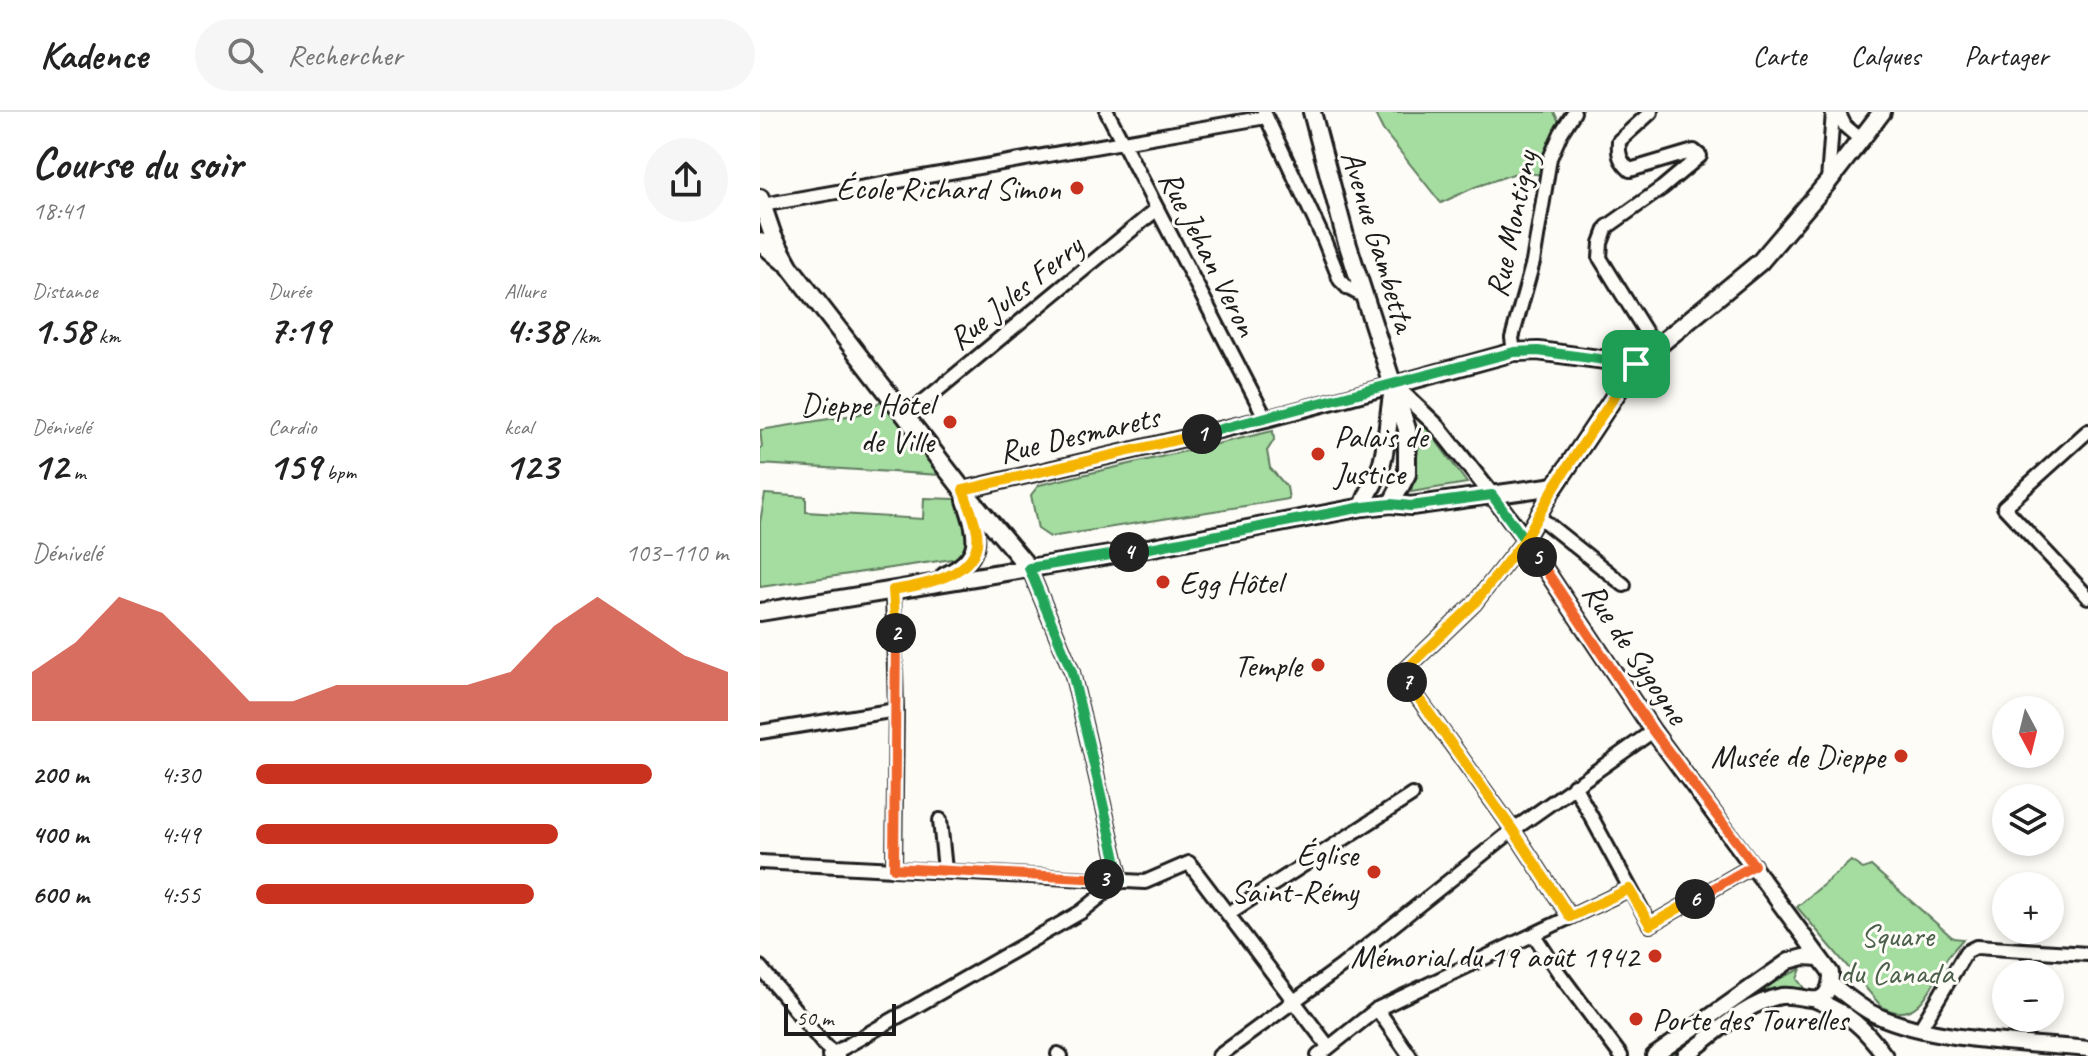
<!DOCTYPE html>
<html lang="fr">
<head>
<meta charset="utf-8">
<style>
	:root { --surface:#fff; --page:#f6f6f6; --text:#222; --muted:#767676; --line:#e0e0e0; --accent:#c8321e }
	body { margin:0; font-family:Caveat,sans-serif; background:var(--page); color:var(--text); height:100vh; display:flex; flex-direction:column; font-size:30px; white-space:nowrap }
	* { box-sizing:border-box; margin:0 }
	p { font-size:26px; color:var(--muted) }
	.icon { flex:none; width:44px; height:44px; fill:none; stroke:currentColor; stroke-width:2; stroke-linecap:round; stroke-linejoin:round }
	.map { position:relative; flex:1; overflow:hidden }
	.details { display:flex; flex-direction:column; background:var(--surface); width:760px }
	.details>* { flex:none }
	.needle { width:52px; rotate:173deg }
	.fabs { position:absolute; left:1232px; top:584px; display:grid; gap:16px }
	.fabs a { display:grid; place-items:center; width:72px; height:72px; border-radius:50%; background:var(--surface); box-shadow:0 4px 12px #0003; font-size:40px }
	.scale { position:absolute; left:24px; bottom:20px; width:112px; box-sizing:border-box; padding-left:8px; border:4px solid #1c1c1c; border-top:0; font-size:22px; line-height:28px; white-space:nowrap; color:#1c1c1c; -webkit-text-stroke:6px #fdfcf7; paint-order:stroke }
	.pin { position:absolute; display:grid; place-items:center; width:68px; height:68px; color:#fff; margin:-34px; border-radius:16px; box-shadow:0 4px 12px #0006 }
	.km { position:absolute; width:40px; height:40px; margin:-20px; border-radius:50%; background:#222; color:#fff; font-size:22px; line-height:40px; text-align:center }
	.round { display:grid; place-items:center; flex:none; width:84px; height:84px; border-radius:42px; background:var(--page) }
	.headline { display:flex; align-items:center; justify-content:space-between; height:136px; padding:0 32px }
	h1 { font-size:44px; font-weight:700; line-height:60px }
	.figures { display:grid; grid-template-columns:repeat(3,1fr); gap:12px; height:136px; padding:8px 32px }
	.figures div { display:grid; align-content:center }
	.figures b { font-size:40px; font-weight:700 }
	.figures small { font-size:22px; font-weight:400 }
	.figures p { font-size:22px }
	.chart { height:224px; padding:16px 32px }
	.chart p { display:flex; justify-content:space-between }
	.chart svg { width:100%; height:144px; margin-top:8px; fill:var(--accent); opacity:.7 }
	ul { padding:0 32px; list-style:none; font-size:26px }
	li { display:grid; grid-template-columns:128px 96px 1fr; align-items:center; height:60px }
	li i { height:20px; border-radius:10px; background:var(--accent) }
	header { display:flex; align-items:center; gap:48px; box-sizing:border-box; height:112px; padding:0 40px; background:var(--surface); border-bottom:2px solid var(--line) }
	header strong { font-size:38px }
	nav { display:flex; gap:44px; margin-inline-start:auto; font-size:28px }
	.search { width:560px; height:72px; background:var(--page); display:flex; align-items:center; gap:20px; box-sizing:border-box; padding:0 28px; border-radius:44px; color:var(--muted); font-size:30px }
	main { display:flex; flex:1; min-height:0 }
	.map>svg:first-child { display:block }
	.green { fill:#a5dda1; stroke:#607c5e; stroke-width:2 }
	.lines { fill:none; stroke-linecap:round; stroke-linejoin:round }
	.minor-casing { stroke:#1c1c1c; stroke-width:18 }
	.tertiary-casing { stroke:#1c1c1c; stroke-width:20 }
	.secondary-casing { stroke:#1c1c1c; stroke-width:22 }
	.minor { stroke:#fdfcf7; stroke-width:12 }
	.tertiary { stroke:#fdfcf7; stroke-width:14 }
	.secondary { stroke:#fdfcf7; stroke-width:16 }
	.split-1-casing { stroke:#fff; stroke-width:16 }
	.split-2-casing { stroke:#fff; stroke-width:16 }
	.split-3-casing { stroke:#fff; stroke-width:16 }
	.split-4-casing { stroke:#fff; stroke-width:16 }
	.split-5-casing { stroke:#fff; stroke-width:16 }
	.split-6-casing { stroke:#fff; stroke-width:16 }
	.split-7-casing { stroke:#fff; stroke-width:16 }
	.split-8-casing { stroke:#fff; stroke-width:16 }
	.split-1 { stroke:#22a559; stroke-width:10 }
	.split-2 { stroke:#f5b400; stroke-width:10 }
	.split-3 { stroke:#f0652b; stroke-width:10 }
	.split-4 { stroke:#22a559; stroke-width:10 }
	.split-5 { stroke:#22a559; stroke-width:10 }
	.split-6 { stroke:#f0652b; stroke-width:10 }
	.split-7 { stroke:#f5b400; stroke-width:10 }
	.split-8 { stroke:#f5b400; stroke-width:10 }
	.poi-dot { fill:#c8321e; stroke:#fdfcf7; stroke-width:3 }
	.labels { text-anchor:middle; stroke-width:6; stroke-linejoin:round; paint-order:stroke }
	.poi-label { font-size:32px; fill:#1c1c1c; stroke:#fdfcf7; text-anchor:end }
	.street-label { font-size:32px; fill:#1c1c1c; stroke:#fdfcf7 }
	.park-label { font-size:32px; fill:#4c604b; stroke:#fdfcf7 }
</style>
</head>
<body>
<header>
<strong>Kadence</strong>
<div class="search"><svg class="icon" aria-label="search" viewBox="0 0 24 24"><circle cx="10" cy="10" r="6"/><path d="M15 15l6 6"/></svg>Rechercher</div>
<nav><a>Carte</a><a>Calques</a><a>Partager</a></nav>
</header>
<main>
<section class="details">
<div class="headline"><div><h1>Course du soir</h1><p>18:41</p></div><a class="round"><svg class="icon" aria-label="share" viewBox="0 0 24 24"><path d="M12 15V3M7 8l5-5 5 5M5 13v7h14v-7"/></svg></a></div>
<div class="figures">
<div><p>Distance</p><b>1.58<small> km</small></b></div>
<div><p>Durée</p><b>7:19</b></div>
<div><p>Allure</p><b>4:38<small> /km</small></b></div>
</div>
<div class="figures">
<div><p>Dénivelé</p><b>12<small> m</small></b></div>
<div><p>Cardio</p><b>159<small> bpm</small></b></div>
<div><p>kcal</p><b>123</b></div>
</div>
<div class="chart"><p><span>Dénivelé</span>103–110 m</p>
<svg viewBox="0 0 160 44" preserveAspectRatio="none"><path d="M0 44V29L10 20L20 6L30 11L40 24L50 38L60 38L70 33L80 33L90 33L100 33L110 29L120 15L130 6L140 15L150 24L160 29V44z"/></svg>
</div>
<ul>
<li><b>200 m</b>4:30<i style="width:84%"></i></li>
<li><b>400 m</b>4:49<i style="width:64%"></i></li>
<li><b>600 m</b>4:55<i style="width:59%"></i></li>
</ul>
</section>
<div class="map">
<svg width="1328" height="944" viewBox="0 0 1328 944">
	<rect width="100%" height="100%" fill="#fdfcf7"/>
	<filter id="ink" filterUnits="userSpaceOnUse"><feTurbulence type="fractalNoise" baseFrequency=".0125" numOctaves="2"/><feDisplacementMap in="SourceGraphic" scale="16" xChannelSelector="R" yChannelSelector="G"/><feConvolveMatrix kernelMatrix="1 2 1 2 8 2 1 2 1" color-interpolation-filters="sRGB"/></filter>
	<g filter="url(#ink)">
		<g class="green">
			<path d="M614,0h180l5,10 -14,32 -3,21 -23,-3 -44,15 -34,16 -58,-73z"/>
			<path d="M126,286l56,77 -182,-11v-16l2,-1 -2,-17 100,-16z"/>
			<path d="M666,315l41,56 -56,9 11,-64z"/>
			<path d="M513,319l1,9 -7,11 3,17 17,19 2,12 -239,38 -12,-8 -7,-34 8,-10z"/>
			<path d="M5,382l41,3v15l117,7 1,-21 32,1 17,32 -3,12 -11,15 -199,29v-65z"/>
			<path d="M1091,749l12,8 8,-3 82,72 10,1c-5,6 -11,12 -16,19 -14,24 -28,71 -66,48l-84,-99z"/>
			<path d="M1041,857l-4,10 7,9 -32,2 -34,20 -63,46h-7l101,-73z"/>
		</g>
		<g class="lines">
			<g class="minor-casing">
				<g id="minor">
					<path d="M347,0l159,307"/>
					<path d="M504,0l60,128 16,40 8,8 17,9"/>
					<path d="M891,0l-32,29c-1,14 1,20 11,29l64,-19 6,5 -38,32 -55,39 -6,16 -1,15 55,89"/>
					<path d="M1078,0l7,14 15,13"/>
					<path d="M1068,69l5,-69"/>
					<path d="M2,93l504,-88"/>
					<path d="M754,240l-2,-14 21,-76 17,-104 11,-25 13,-21"/>
					<path d="M146,304l251,-207"/>
					<path d="M1328,319l-84,76 84,90"/>
					<path d="M779,405l85,68"/>
					<path d="M765,427l-51,65 -73,70 112,156 57,87"/>
					<path d="M269,456l43,104 49,208"/>
					<path d="M133,478l3,120 -2,158"/>
					<path d="M0,620l136,-22"/>
					<path d="M814,673l76,140 104,-60"/>
					<path d="M180,708l5,50"/>
					<path d="M0,750l385,20 44,-19 139,183"/>
					<path d="M469,801l183,-118"/>
					<path d="M774,823l25,38 62,83"/>
					<path d="M0,855l65,79 13,10"/>
					<path d="M617,897l33,47"/>
					<path d="M1160,917l46,-77 10,-5 112,7"/>
					<path d="M298,942l3,2"/>
					<path d="M69,944l252,-144 40,-32"/>
					<path d="M459,944l123,-90 171,-136 140,-99"/>
					<path d="M558,944l59,-47 252,-120"/>
				</g>
			</g>
			<g class="tertiary-casing">
				<g id="tertiary">
					<path d="M203,378l303,-71 128,-34 44,42 54,68 33,44 128,192 178,242c0,9 -2,23 -13,26 -9,2 -24,-5 -37,-3 -36,7 -67,39 -96,60"/>
					<path d="M765,427l30,-53"/>
					<path d="M1071,872c14,10 29,24 45,31 56,26 150,28 212,34"/>
					<path d="M1056,888c33,14 48,27 69,56"/>
					<path d="M894,944l135,-95 15,-4 15,1"/>
				</g>
			</g>
			<g class="secondary-casing">
				<g id="secondary">
					<path d="M552,0l33,124 62,193v45l-16,30"/>
					<path d="M0,86l13,38 17,31 173,223 66,78"/>
					<path d="M0,130l23,19"/>
					<path d="M634,273l120,-33 24,-1 98,13"/>
					<path d="M603,395c4,-15 14,-26 18,-41 7,-24 7,-51 12,-76"/>
					<path d="M185,464c40,-19 33,-40 21,-76"/>
					<path d="M0,500l362,-59 241,-46 28,-3 20,2 144,-20 81,-122 124,-102 68,-80 54,-70"/>
				</g>
			</g>
			<use href="#minor" class="minor"/>
			<use href="#tertiary" class="tertiary"/>
			<use href="#secondary" class="secondary"/>
		</g>
	</g>
	<g class="lines" filter="url(#ink)">
		<g class="split-1-casing">
			<path id="split-1" d="M442,322l312,-82 24,-1 98,13"/>
		</g>
		<g class="split-2-casing">
			<path id="split-2" d="M136,521l-3,-43c31,-5 90,-15 84,-58 -2,-14 -9,-28 -14,-42l239,-56"/>
		</g>
		<g class="split-3-casing">
			<path id="split-3" d="M136,521l-2,235 210,11"/>
		</g>
		<g class="split-4-casing">
			<path id="split-4" d="M344,767l17,1 -49,-208 -43,-104 100,-16"/>
		</g>
		<g class="split-5-casing">
			<path id="split-5" d="M369,440l234,-45 28,-3 20,2 81,-11 45,62"/>
		</g>
		<g class="split-6-casing">
			<path id="split-6" d="M777,445l116,174 101,134 -59,34"/>
		</g>
		<g class="split-7-casing">
			<path id="split-7" d="M647,570l106,148 57,87 59,-28 21,36 45,-26"/>
		</g>
		<g class="split-8-casing">
			<path id="split-8" d="M647,570l-6,-8 73,-70 51,-65 30,-53 81,-122"/>
		</g>
		<use href="#split-1" class="split-1"/>
		<use href="#split-2" class="split-2"/>
		<use href="#split-3" class="split-3"/>
		<use href="#split-4" class="split-4"/>
		<use href="#split-5" class="split-5"/>
		<use href="#split-6" class="split-6"/>
		<use href="#split-7" class="split-7"/>
		<use href="#split-8" class="split-8"/>
	</g>
	<g class="poi-dot">
		<circle cx="317" cy="76" r="8"/>
		<circle cx="190" cy="310" r="8"/>
		<circle cx="558" cy="342" r="8"/>
		<circle cx="403" cy="470" r="8"/>
		<circle cx="558" cy="553" r="8"/>
		<circle cx="1141" cy="644" r="8"/>
		<circle cx="614" cy="760" r="8"/>
		<circle cx="895" cy="844" r="8"/>
		<circle cx="876" cy="907" r="8"/>
	</g>
	<g class="labels">
		<g class="poi-label">
			<text x="301" y="87">École Richard Simon</text>
			<text x="174" y="303">Dieppe Hôtel<tspan x="174" dy="37">de Ville</tspan></text>
			<text x="574" y="335" text-anchor="start">Palais de<tspan x="574" dy="37">Justice</tspan></text>
			<text x="419" y="481" text-anchor="start">Egg Hôtel</text>
			<text x="542" y="564">Temple</text>
			<text x="1125" y="655">Musée de Dieppe</text>
			<text x="598" y="753">Église<tspan x="598" dy="37">Saint-Rémy</tspan></text>
			<text x="879" y="855">Mémorial du 19 août 1942</text>
			<text x="892" y="918" text-anchor="start">Porte des Tourelles</text>
		</g>
		<g class="street-label">
			<text transform="translate(751 112) rotate(-78)" y="11">Rue Montigny</text>
			<text transform="translate(619 129) rotate(73)" y="11">Avenue Gambetta</text>
			<text transform="translate(449 141) rotate(63)" y="11">Rue Jehan Veron</text>
			<text transform="translate(255 180) rotate(-39)" y="11">Rue Jules Ferry</text>
			<text transform="translate(319 322) rotate(-13)" y="11">Rue Desmarets</text>
			<text transform="translate(876 541) rotate(56)" y="11">Rue de Sygogne</text>
		</g>
		<g class="park-label">
			<text x="1137" y="834">Square<tspan x="1137" dy="37">du Canada</tspan></text>
		</g>
	</g>
</svg>
<div class="fabs">
<a><svg class="needle" viewBox="-14 -14 28 28"><path d="M0-13l5 13h-10z" fill="#e53935"/><path d="M0 13l5-13h-10z" fill="#767676"/></svg></a>
<a><svg class="icon" aria-label="layers" viewBox="0 0 24 24"><path d="M12 4l9 5-9 5-9-5zM3 14l9 5 9-5"/></svg></a>
<a>+</a>
<a>−</a>
</div>
<div class="scale">50 m</div>
<div class="pin" style="left:876px;top:252px;background:#1e9e55"><svg class="icon" aria-label="arrive" viewBox="0 0 24 24"><path d="M6 21V4h12l-3 4 3 4H6"/></svg></div>
<b class="km" style="left:442px;top:322px">1</b>
<b class="km" style="left:136px;top:521px">2</b>
<b class="km" style="left:344px;top:767px">3</b>
<b class="km" style="left:369px;top:440px">4</b>
<b class="km" style="left:777px;top:445px">5</b>
<b class="km" style="left:935px;top:787px">6</b>
<b class="km" style="left:647px;top:570px">7</b>
</div>
</main>
</body>
</html>
